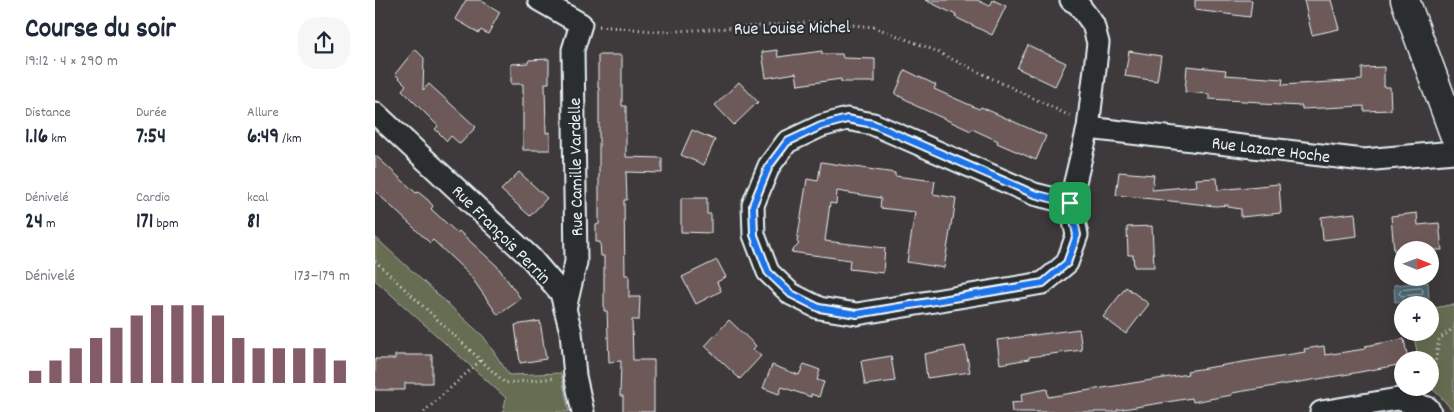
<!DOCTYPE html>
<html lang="fr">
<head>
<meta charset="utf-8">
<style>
	:root { --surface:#fff; --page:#f6f6f7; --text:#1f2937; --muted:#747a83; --accent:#845c67 }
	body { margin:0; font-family:Dekko,sans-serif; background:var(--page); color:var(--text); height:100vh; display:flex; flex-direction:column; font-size:19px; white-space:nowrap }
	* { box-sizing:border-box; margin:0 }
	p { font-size:16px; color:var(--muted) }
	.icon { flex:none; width:28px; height:28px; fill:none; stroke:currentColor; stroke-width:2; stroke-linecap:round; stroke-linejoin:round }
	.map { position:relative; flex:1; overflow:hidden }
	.drawer { display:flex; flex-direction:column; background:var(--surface); width:375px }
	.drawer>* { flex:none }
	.needle { width:32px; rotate:91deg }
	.fabs { position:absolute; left:1019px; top:241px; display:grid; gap:10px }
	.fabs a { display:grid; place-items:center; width:45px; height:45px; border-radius:50%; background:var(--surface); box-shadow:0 5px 20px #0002; font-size:25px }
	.pin { position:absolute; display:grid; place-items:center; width:42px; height:42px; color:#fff; margin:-21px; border-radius:10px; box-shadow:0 2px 8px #0006 }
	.round { display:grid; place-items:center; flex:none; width:52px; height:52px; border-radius:20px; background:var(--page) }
	.overview { display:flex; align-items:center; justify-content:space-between; height:85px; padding:0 25px }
	h1 { font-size:28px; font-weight:800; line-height:38px }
	.figures { display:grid; grid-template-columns:repeat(3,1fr); gap:8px; height:85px; padding:5px 25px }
	.figures div { display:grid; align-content:center }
	.figures b { font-size:21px; font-weight:800 }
	.figures small { font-size:14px; font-weight:400 }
	.figures p { font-size:14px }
	.chart { height:140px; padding:10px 25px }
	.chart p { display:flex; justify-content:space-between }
	.chart svg { width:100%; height:90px; margin-top:5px; stroke:var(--accent); stroke-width:6 }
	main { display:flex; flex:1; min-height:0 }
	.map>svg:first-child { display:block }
	.green { fill:#666d53; stroke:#a7afa6 }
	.water { fill:#4f6773; stroke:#8c9ea8 }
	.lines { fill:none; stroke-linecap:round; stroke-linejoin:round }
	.shore { stroke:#abbac3; stroke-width:1 }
	.building { fill:#6d5a59; stroke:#e8f1f8 }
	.minor-casing { stroke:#e8f1f8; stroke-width:25 }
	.tertiary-casing { stroke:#e8f1f8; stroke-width:31 }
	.path { stroke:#e8f1f8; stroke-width:3; stroke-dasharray:1 4; stroke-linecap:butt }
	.minor { stroke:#2a2d2e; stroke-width:21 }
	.tertiary { stroke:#2a2d2e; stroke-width:28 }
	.route-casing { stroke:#fff; stroke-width:10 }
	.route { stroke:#1a73e8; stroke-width:6 }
	.labels { text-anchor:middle; stroke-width:4; stroke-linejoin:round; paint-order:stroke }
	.street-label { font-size:18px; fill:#e8f1f8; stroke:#2a2d2e }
</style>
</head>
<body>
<main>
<section class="drawer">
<div class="overview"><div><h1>Course du soir</h1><p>19:12 · 4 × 290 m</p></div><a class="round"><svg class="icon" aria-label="share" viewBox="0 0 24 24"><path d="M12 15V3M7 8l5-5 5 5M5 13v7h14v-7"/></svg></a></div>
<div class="figures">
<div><p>Distance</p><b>1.16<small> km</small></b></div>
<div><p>Durée</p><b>7:54</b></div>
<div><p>Allure</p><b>6:49<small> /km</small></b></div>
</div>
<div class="figures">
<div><p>Dénivelé</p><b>24<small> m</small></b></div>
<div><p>Cardio</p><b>171<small> bpm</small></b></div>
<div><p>kcal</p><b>81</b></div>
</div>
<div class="chart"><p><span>Dénivelé</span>173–179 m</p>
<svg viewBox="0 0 160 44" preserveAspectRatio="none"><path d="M5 44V38M15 44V33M25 44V27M35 44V22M45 44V17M55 44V11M65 44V6M75 44V6M85 44V6M95 44V11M105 44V22M115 44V27M125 44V27M135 44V27M145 44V27M155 44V33"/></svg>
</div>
</section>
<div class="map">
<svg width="1079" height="412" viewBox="0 0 1079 412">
	<rect width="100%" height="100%" fill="#3e3a3b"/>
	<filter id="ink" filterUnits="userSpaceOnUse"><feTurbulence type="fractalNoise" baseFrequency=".02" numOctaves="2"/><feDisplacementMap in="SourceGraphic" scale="10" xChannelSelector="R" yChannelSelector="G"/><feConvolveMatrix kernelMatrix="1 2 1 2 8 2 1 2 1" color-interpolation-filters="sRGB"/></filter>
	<g filter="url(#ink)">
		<g class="green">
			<path d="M0,237l109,100 25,38 52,-2 8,39h-66l3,-14 -131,-118z"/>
			<path d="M1079,304v108l-14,-16 -10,-9v-27h-11l-6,-27 17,-1v-23z"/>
		</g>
		<path class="water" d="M1053,282l1,16 -34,4 -1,-17z"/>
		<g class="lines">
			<path class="shore" d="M1046,288l2,2 -1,4 -20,2 -3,-2 2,-4z"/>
		</g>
		<g class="building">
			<path d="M91,0h14l20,12 -12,22 -7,-4 -2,3 -24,-14z"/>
			<path d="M550,0h52l13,6 3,-6 13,6 -14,29 -37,-18 1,-2z"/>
			<path d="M820,0h57l-2,17 -55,-7z"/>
			<path d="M929,0h27l8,29 -27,6z"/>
			<path d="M653,45l38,18 -11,23 -38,-18z"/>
			<path d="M40,49l9,9 -1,32 6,-6 47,43 -16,17 -9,-8 -4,5 -12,-12 3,-3 -36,-36 4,-5 -11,-11z"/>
			<path d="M402,50l1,7 44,-6v3h20l1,4 32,1v23h-34v-3l-43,6 -2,-12 -30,5 -4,-26z"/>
			<path d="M754,51l32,5 -4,25 -32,-5z"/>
			<path d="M223,55h24v51h4v51l36,1v15l-36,-1 1,28h-3l1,75h4v22h11l-1,23h-7l1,40h21v52h-31v-16h-3l1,-35 -12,1 -2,-51h-3v-55h-3l-1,-14h-4v-17l3,-1v-136h-1z"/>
			<path d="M174,59v24h-4l1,50 4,-1v18h-27v-66h-12v-20l17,-1 1,-3z"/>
			<path d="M812,66l39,4 -1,5 58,4 -1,6 80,-5v-12l22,-1v20h6l1,23 -27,1v-5l-62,3v-3l-41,-2v-2l-52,-3v-5l-24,-2z"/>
			<path d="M530,70l31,15 -2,4 45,20 2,-2 65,29 -10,24 -39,-17 1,-2 -26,-12 -1,2 -59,-27 1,-1 -18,-9z"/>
			<path d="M364,82l19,20 -24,23 -19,-20z"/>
			<path d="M317,130l23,10 -11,25 -23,-10z"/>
			<path d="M0,155l41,38 2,-1 10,8 5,6 -2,3 26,24 2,-2 38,35 24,33 -23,16 -29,-41 -36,-34 -3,3 -55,-52z"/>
			<path d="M446,162l74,11v3l40,5 -2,13 23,4 -3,21h-1l-8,49 -37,-6 8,-50 -35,-4 1,-10 -44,-7 -1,13 -6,-1 -5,38 60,7 -2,25 -34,-4 1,-9 -59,-8 8,-8 -2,-2 10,-63 11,2z"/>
			<path d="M144,172l28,26 -17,18 -29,-26z"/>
			<path d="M744,172l35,3 -2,15 45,-4 -1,-7 21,-1 1,12 61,-6 2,29 -40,4v-8l-13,-2v-2l-12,1 -100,-11z"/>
			<path d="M306,198h26v16h4v19l-30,-1z"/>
			<path d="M980,213l2,23 -34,4 -2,-23z"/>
			<path d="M1042,213l1,12 21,-2 3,27h-22v-2l-26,3 -3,-35z"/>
			<path d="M777,226l2,41h-20l-1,-12h-5l-1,-28z"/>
			<path d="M342,260l9,17 -9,5 4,9 -25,13 -14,-27z"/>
			<path d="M751,287l23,17 -23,30 -23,-17z"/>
			<path d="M354,320l27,26 -3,3 8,7 -21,23 -35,-33z"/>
			<path d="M165,321l6,38 -26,4 -5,-38z"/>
			<path d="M704,329l3,21 -53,7v2l-29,5 -3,-24z"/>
			<path d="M1029,339l4,21h-5v4l-54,10 -117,19v2l-39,7 -1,-4 -75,12v2h-105l-1,-9 11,-1 -1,-8 26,-5 1,8 140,-23 -1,-3 118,-19 -1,-3 20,-3 1,9 40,-6v-3z"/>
			<path d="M590,346l5,26 -43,6 -3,-24z"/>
			<path d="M20,355h37v28h-27v7h-30v-31h20z"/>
			<path d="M516,356l4,25 -30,4 -4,-24z"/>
			<path d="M429,364l16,6 -3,10 7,2 -5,15 -8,-3v3l-29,-10 -3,7 -16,-6 9,-23 27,10z"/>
		</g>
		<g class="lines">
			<g class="minor-casing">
				<g id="minor">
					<path d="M164,0l42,24 -8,26 3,212 -11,47"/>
					<path d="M0,113l156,145 30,35 10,39 4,44 8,36"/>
					<path d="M713,128l276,32 90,-8"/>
					<path d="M695,203l7,32 -10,28 -24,20 -186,31 -38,-6 -28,-14 -23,-22 -14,-37 -1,-30 16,-39 18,-24 34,-16 26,-7 26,5 161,70 36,9 18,-75 10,-85 -5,-19 -15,-20 -7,-4"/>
					<path d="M946,412l77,-13 30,9 2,4"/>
				</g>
			</g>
			<g class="tertiary-casing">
				<path id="tertiary" d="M1030,0l49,134"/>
			</g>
			<g class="path">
				<path d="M224,26l64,6 157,-10 54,5 55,21 141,68"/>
				<path d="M0,261l130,122 50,-5"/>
				<path d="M1056,390l8,-51 15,-11"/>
				<path d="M49,412l57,-52"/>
			</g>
			<use href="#minor" class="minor"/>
			<use href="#tertiary" class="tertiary"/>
		</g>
	</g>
	<g class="lines" filter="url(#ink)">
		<g class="route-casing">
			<path id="route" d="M472,119l26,5 161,70 36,9 7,32 -10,28 -24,20 -186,31 -38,-6 -28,-14 -23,-22 -14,-37 -1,-30 16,-39 18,-24 34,-16z"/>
		</g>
		<use href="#route" class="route"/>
	</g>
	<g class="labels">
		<g class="street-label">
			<text transform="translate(417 27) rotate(-1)" y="6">Rue Louise Michel</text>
			<text transform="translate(896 149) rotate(7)" y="6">Rue Lazare Hoche</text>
			<text transform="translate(200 167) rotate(-91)" y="6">Rue Camille Vardelle</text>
			<text transform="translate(127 234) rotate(45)" y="6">Rue François Perrin</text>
		</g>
	</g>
</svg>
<div class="fabs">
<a><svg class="needle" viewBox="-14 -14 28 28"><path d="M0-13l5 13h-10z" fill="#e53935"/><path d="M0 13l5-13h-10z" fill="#747a83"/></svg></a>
<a>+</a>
<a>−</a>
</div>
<div class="pin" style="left:695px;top:203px;background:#1e9e55"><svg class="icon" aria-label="arrive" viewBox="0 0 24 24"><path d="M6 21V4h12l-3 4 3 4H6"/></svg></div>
</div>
</main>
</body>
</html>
